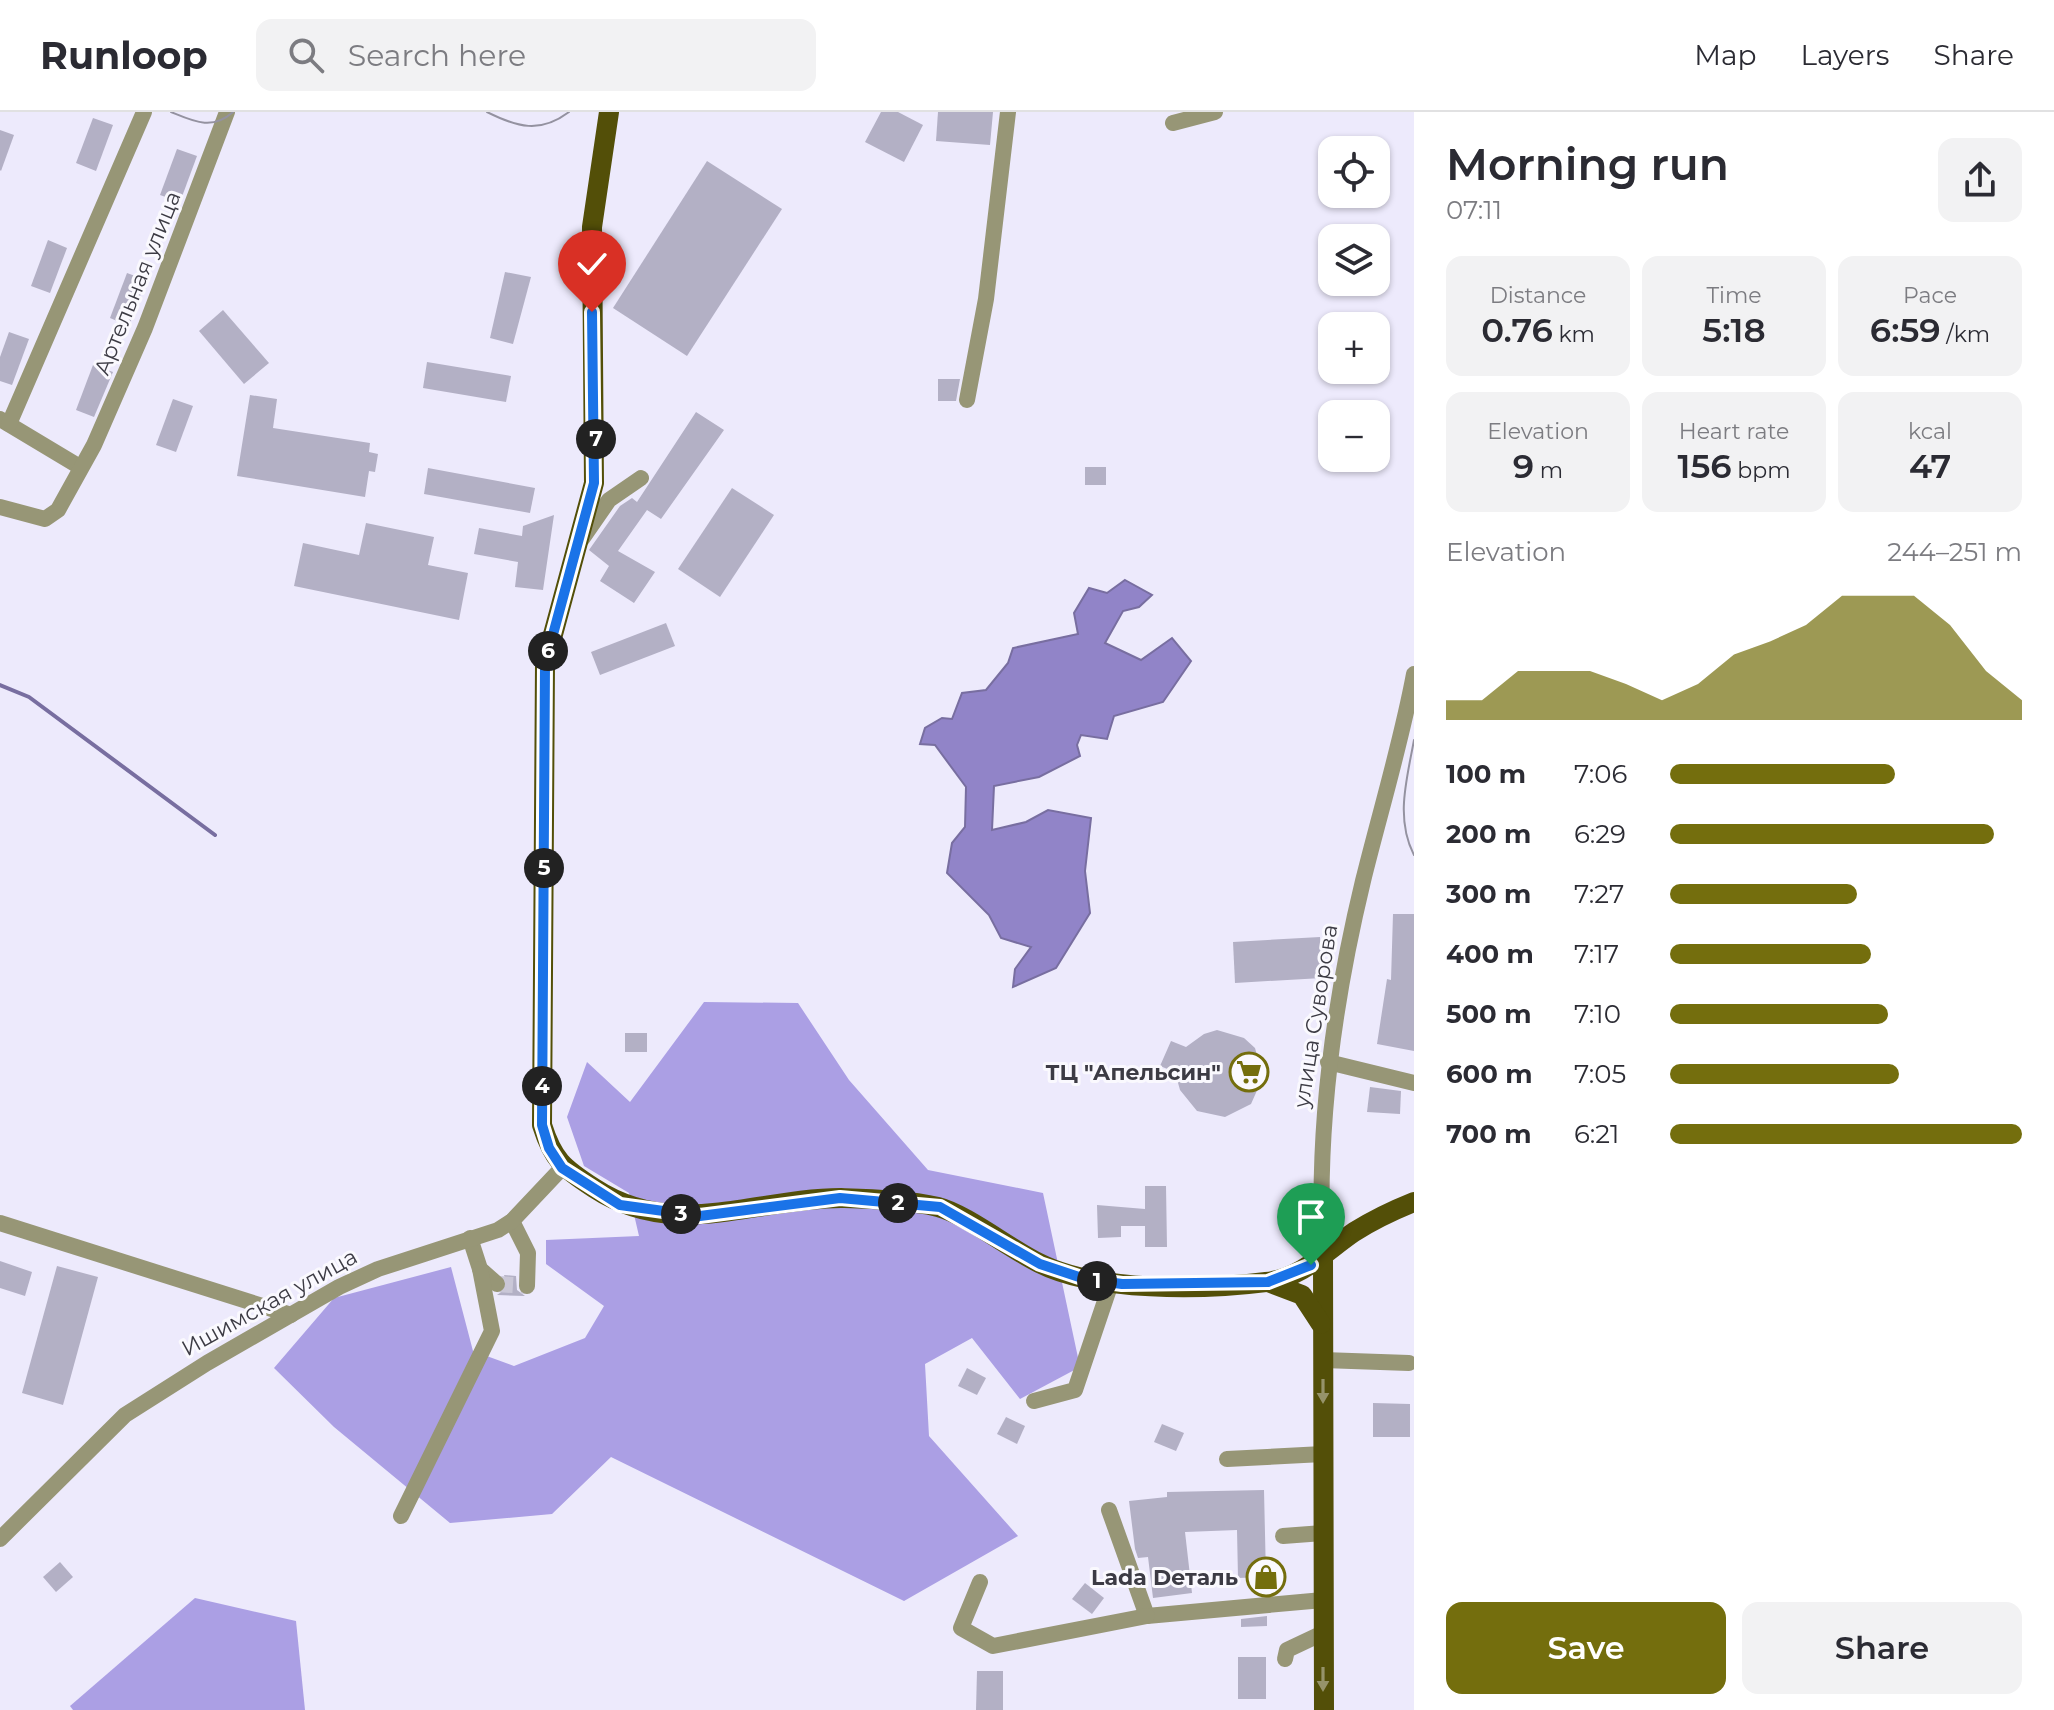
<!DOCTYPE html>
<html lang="en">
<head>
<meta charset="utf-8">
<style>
	:root { --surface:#fff; --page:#f2f2f3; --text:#2b2b33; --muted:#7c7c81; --line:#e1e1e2; --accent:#746e0d }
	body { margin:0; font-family:Montserrat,sans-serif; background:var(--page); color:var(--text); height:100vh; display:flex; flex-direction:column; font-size:30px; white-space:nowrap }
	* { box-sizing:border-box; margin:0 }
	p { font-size:26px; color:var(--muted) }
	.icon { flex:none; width:44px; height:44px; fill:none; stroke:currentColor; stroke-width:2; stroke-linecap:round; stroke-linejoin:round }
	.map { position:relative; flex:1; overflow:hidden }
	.side { display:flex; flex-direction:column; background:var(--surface); width:640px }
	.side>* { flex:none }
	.tools { position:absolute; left:1318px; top:24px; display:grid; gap:16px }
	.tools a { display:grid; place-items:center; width:72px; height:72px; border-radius:16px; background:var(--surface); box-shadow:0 2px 6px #0004; font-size:40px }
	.pin { position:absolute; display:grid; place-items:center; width:68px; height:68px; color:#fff; margin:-82px -34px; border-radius:50% 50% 50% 0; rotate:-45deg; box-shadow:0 0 8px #0007 }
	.pin .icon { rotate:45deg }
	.km { position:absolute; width:40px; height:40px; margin:-20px; border-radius:50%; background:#222; color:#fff; font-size:22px; line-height:40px; text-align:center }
	.round { display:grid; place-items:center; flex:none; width:84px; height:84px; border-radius:16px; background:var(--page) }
	.headline { display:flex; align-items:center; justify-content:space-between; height:136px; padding:0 32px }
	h1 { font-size:44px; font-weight:600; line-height:60px }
	.metrics { display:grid; grid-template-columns:repeat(3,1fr); gap:12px; height:136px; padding:8px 32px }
	.metrics div { display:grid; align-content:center; border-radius:16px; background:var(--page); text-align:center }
	.metrics b { font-size:34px; font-weight:600 }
	.metrics small { font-size:22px; font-weight:400 }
	.metrics p { font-size:22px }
	.chart { height:224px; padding:16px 32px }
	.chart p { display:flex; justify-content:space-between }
	.chart svg { width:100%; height:144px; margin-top:8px; fill:var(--accent); opacity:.7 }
	.primary-button { display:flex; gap:16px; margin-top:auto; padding:16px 32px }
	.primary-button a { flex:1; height:92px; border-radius:16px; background:var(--accent); color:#fff; font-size:32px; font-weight:600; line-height:92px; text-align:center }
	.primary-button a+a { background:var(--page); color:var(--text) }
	ul { padding:0 32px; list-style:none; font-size:26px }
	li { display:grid; grid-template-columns:128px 96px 1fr; align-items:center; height:60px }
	li i { height:20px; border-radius:10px; background:var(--accent) }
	header { display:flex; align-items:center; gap:48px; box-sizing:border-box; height:112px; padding:0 40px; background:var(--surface); border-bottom:2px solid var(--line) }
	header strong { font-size:38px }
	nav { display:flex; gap:44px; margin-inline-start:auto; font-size:28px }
	.search { width:560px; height:72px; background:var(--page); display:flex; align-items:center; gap:20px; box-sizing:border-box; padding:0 28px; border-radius:16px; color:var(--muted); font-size:30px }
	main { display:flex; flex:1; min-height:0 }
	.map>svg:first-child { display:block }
	.forest { fill:#ab9fe4 }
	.water { fill:#9184c8; stroke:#786ea0; stroke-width:2 }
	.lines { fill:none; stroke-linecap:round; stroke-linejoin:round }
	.stream { stroke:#786ea0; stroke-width:4 }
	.building { fill:#b3b0c5 }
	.minor-tunnel { stroke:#cac7d7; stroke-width:16; stroke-dasharray:16 8; stroke-linecap:butt }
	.minor { stroke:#979676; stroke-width:16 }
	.major { stroke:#534f08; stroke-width:20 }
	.tram { stroke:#9492a0; stroke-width:2 }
	.oneway { fill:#96936a }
	.route-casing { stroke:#fff; stroke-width:16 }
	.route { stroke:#1a73e8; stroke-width:10 }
	.labels { text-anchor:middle; stroke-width:6; stroke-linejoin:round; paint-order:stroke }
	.street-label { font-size:22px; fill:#3c3b44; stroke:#faf9fe }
	.poi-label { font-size:22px; font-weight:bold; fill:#3c3b44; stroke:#faf9fe; text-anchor:end }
</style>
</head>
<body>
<header>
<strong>Runloop</strong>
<div class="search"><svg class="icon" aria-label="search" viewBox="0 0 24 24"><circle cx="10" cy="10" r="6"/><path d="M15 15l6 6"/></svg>Search here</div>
<nav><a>Map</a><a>Layers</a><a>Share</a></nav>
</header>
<main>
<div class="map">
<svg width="1414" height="1598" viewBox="0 0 1414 1598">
	<rect width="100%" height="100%" fill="#edeafc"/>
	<g class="forest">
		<path d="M704,890l94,1 51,77 79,90 115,23 37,174 -60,32 -48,-61 -47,26 4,72 89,100 -114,65 -293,-144 -59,57 -102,9 -116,-96 -60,-59 60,-70 117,-31 22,84 41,15 71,-28 19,-32 -58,-42v-24l93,-4 -10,-43 -45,-27 -17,-49 20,-55 43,40z"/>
		<path d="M195,1486l101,23 9,89h-232l-3,-4z"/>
	</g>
	<path class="water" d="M1125,468l27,15 -13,12 -16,4 -18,32 36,17 31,-22 19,23 -28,41 -49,14 -7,23 -26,-4 -4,10 3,11 -41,21 -45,9 -2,44 34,-8 22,-12 43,8 -6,53 5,42 -34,55 -43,19 2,-18 16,-22 -30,-9 -12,-23 -42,-42 5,-30 13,-16 1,-40 -31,-42 -15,-1 5,-16 17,-10 10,1 10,-26 24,-3 22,-27 5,-15 65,-14 -4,-21 15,-25 18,5z"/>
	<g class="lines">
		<path class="stream" d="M0,573l29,12 186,138"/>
	</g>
	<g class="building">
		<path d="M881,0h17l25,13 -19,37 -39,-20z"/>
		<path d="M938,0h55l-3,33 -54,-4z"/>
		<path d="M93,6l20,7 -17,46 -20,-8z"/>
		<path d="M0,18l14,5 -13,36 -1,-1z"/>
		<path d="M177,37l20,7 -17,46 -20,-7z"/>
		<path d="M707,49l75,48 -95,147 -74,-48z"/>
		<path d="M48,128l19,8 -17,45 -19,-7z"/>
		<path d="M505,160l26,5 -18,67 -23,-6z"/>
		<path d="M127,161l19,7 -17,46 -19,-8z"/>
		<path d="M223,198l46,53 -25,21 -45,-53z"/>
		<path d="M9,220l20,7 -17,46 -12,-4v-24z"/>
		<path d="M427,250l84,14 -5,26 -83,-14z"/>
		<path d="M93,253l20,7 -19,45 -18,-7z"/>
		<path d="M938,267h22l-4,22h-18z"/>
		<path d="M250,283l27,4 -4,29 97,15 -1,9 9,2 -3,18 -6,-1 -4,26 -128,-21z"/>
		<path d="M173,287l20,7 -17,46 -20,-7z"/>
		<path d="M696,300l28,18 -63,89 -14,-9 -29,41 37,21 -21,31 -34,-22 9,-15 -20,-16 31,-44 12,-8 5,4z"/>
		<rect x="1085" y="355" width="21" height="18"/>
		<path d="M428,356l107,20 -5,25 -106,-19z"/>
		<path d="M732,376l42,27 -54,82 -42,-28z"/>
		<path d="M554,403l-11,75 -28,-3 3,-25 -44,-8 5,-26 43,8 1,-10z"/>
		<path d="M366,411l68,14 -6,28 40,8 -9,47 -165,-34 9,-43 56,12z"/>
		<path d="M666,511l9,23 -75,29 -9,-23z"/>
		<path d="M1393,802h21v137l-37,-7 10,-65 4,1z"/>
		<path d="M1320,825l2,41 -87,5 -2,-41z"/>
		<path d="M1217,918l27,8 11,10 8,29 -12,27 -26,13 -28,-6 -17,-21 -5,-18 -15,-6 11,-25 15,6 18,-13z"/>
		<rect x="625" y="921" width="22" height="19"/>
		<path d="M1370,975l31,4 -1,23 -33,-2z"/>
		<path d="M1145,1074h21l1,61h-22v-21h-24v11l-23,1 -1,-33 48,4z"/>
		<path d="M0,1149l32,11 -7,24 -25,-8z"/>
		<path d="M57,1154l41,11 -35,128 -41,-12z"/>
		<path d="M504,1163l12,1 1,14 8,6 -28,-1 11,-8z"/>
		<path d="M967,1256l19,10 -9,17 -19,-9z"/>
		<path d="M1373,1291l37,1v33h-37z"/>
		<path d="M1006,1305l19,9 -8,18 -20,-10z"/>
		<path d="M1162,1312l22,9 -8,18 -22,-9z"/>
		<path d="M1264,1378l2,87 -28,1 -1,-48 -52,2 7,61 -39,5 -5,-41 -10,1 -3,-9 -6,-48 38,-4v-5z"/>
		<path d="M60,1450l13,15 -17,15 -13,-15z"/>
		<path d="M1085,1471l19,15 -12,16 -20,-15z"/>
		<path d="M1267,1504v10l-26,1v-8z"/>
		<rect x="1238" y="1545" width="28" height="42"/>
		<path d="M977,1559h26v39h-27z"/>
	</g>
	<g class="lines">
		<path class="minor-tunnel" d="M497,1172l30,2"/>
		<g class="minor">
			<path d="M1173,11l42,-11"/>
			<path d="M967,288l19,-101 22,-187"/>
			<path d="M0,307l80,48"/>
			<path d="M9,312l135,-312"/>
			<path d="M0,395l45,12 13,-9 36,-65 51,-117 82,-216"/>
			<path d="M582,427l27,-39 32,-22"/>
			<path d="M1328,950l86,21"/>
			<path d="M512,1109l16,32 -1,33"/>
			<path d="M0,1111l291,92"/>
			<path d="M470,1126l10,31 17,15"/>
			<path d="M1323,1145c-7,-128 10,-252 40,-376 17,-69 38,-137 51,-207"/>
			<path d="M1323,1248l86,3"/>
			<path d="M1034,1289l41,-11 36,-107"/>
			<path d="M1227,1347l96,-5"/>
			<path d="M1109,1398l38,106 176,-16"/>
			<path d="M401,1404l91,-185 -12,-62"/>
			<path d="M1283,1424l40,-3"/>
			<path d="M0,1427l125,-124 82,-52 132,-76 39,-18 120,-39 14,-9 50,-53"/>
			<path d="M980,1470l-19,46 32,18 154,-30"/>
			<path d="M1285,1547l2,-9 36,-17"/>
		</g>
		<g class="major">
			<path d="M609,0l-17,115 2,256 -49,181 -3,461c11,35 21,43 52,63 81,53 161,10 247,10 30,1 68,2 97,9 28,7 72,42 101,56 57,29 164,27 227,19 36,-4 60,-31 88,-50 19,-12 40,-22 60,-30"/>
			<path d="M1323,1145l1,453"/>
			<path d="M1268,1170l34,13 19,29"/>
		</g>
		<g class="tram">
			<path d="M171,0c22,9 41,19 62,0"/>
			<path d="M487,0c30,15 53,22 82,0"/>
			<path d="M1414,628c-7,39 -19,78 0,115"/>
		</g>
	</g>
	<defs><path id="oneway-solid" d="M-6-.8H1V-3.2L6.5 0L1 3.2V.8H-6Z" transform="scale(2)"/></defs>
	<g class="oneway">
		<use href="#oneway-solid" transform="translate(1323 1279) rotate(90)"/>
		<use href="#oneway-solid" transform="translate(1323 1567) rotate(90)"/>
	</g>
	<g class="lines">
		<g class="route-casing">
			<path id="route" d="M592,200l2,171 -49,181 -3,461 7,23 13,20 58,37 80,11 140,-18 100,9 100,57 45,15 37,5 146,-2 43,-17"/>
		</g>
		<use href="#route" class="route"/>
	</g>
	<defs>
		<g id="supermarket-ring" transform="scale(2)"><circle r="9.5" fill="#faf9fe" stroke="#746e0d" stroke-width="1.5"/><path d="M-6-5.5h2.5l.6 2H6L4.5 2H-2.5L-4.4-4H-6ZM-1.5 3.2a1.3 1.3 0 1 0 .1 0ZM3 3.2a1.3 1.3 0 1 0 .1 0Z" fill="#746e0d"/></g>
		<g id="shop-ring" transform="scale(2)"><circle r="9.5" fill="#faf9fe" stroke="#746e0d" stroke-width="1.5"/><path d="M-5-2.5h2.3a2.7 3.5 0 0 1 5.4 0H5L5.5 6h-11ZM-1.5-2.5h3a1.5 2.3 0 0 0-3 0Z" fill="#746e0d"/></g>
	</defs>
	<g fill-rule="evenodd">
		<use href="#supermarket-ring" x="1249" y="960"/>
		<use href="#shop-ring" x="1266" y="1465"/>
	</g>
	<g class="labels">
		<g class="street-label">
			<text transform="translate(137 171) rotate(-68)" y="8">Артельная улица</text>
			<text transform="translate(1315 904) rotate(-81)" y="8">улица Суворова</text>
			<text transform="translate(269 1190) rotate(-29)" y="8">Ишимская улица</text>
		</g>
		<g class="poi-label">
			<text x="1221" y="968">ТЦ "Апельсин"</text>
			<text x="1238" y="1473">Lada Dеталь</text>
		</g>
	</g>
</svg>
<div class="tools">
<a><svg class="icon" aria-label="locate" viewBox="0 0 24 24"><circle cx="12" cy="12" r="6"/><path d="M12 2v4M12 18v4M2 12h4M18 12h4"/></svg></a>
<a><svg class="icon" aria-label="layers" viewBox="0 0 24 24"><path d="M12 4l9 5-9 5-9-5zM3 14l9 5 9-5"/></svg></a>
<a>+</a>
<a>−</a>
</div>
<div class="pin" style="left:1311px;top:1153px;background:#1e9e55"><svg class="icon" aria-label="arrive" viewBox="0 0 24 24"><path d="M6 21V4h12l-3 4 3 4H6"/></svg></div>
<div class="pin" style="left:592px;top:200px;background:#d93025"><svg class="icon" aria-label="check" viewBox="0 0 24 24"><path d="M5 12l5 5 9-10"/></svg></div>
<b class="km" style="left:1097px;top:1169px">1</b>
<b class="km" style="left:898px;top:1091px">2</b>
<b class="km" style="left:681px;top:1102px">3</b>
<b class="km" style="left:542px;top:974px">4</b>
<b class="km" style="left:544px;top:756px">5</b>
<b class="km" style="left:548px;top:539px">6</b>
<b class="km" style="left:596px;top:327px">7</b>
</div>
<section class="side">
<div class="headline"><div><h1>Morning run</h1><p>07:11</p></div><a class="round"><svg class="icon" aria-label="share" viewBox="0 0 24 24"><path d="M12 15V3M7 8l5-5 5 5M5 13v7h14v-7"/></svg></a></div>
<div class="metrics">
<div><p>Distance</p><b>0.76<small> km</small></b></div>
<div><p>Time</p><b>5:18</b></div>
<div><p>Pace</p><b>6:59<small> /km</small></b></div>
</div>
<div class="metrics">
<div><p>Elevation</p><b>9<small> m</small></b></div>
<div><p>Heart rate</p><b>156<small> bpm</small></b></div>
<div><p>kcal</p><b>47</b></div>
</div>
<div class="chart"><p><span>Elevation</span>244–251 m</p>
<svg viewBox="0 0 160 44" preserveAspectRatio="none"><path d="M0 44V38L10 38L20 29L30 29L40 29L50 33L60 38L70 33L80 24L90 20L100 15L110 6L120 6L130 6L140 15L150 29L160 38V44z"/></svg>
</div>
<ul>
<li><b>100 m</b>7:06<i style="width:64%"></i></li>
<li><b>200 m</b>6:29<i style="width:92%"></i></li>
<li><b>300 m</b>7:27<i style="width:53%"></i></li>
<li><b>400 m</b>7:17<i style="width:57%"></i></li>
<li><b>500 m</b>7:10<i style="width:62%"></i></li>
<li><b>600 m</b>7:05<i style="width:65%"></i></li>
<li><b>700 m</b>6:21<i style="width:100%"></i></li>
</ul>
<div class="primary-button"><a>Save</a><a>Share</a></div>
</section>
</main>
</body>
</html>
